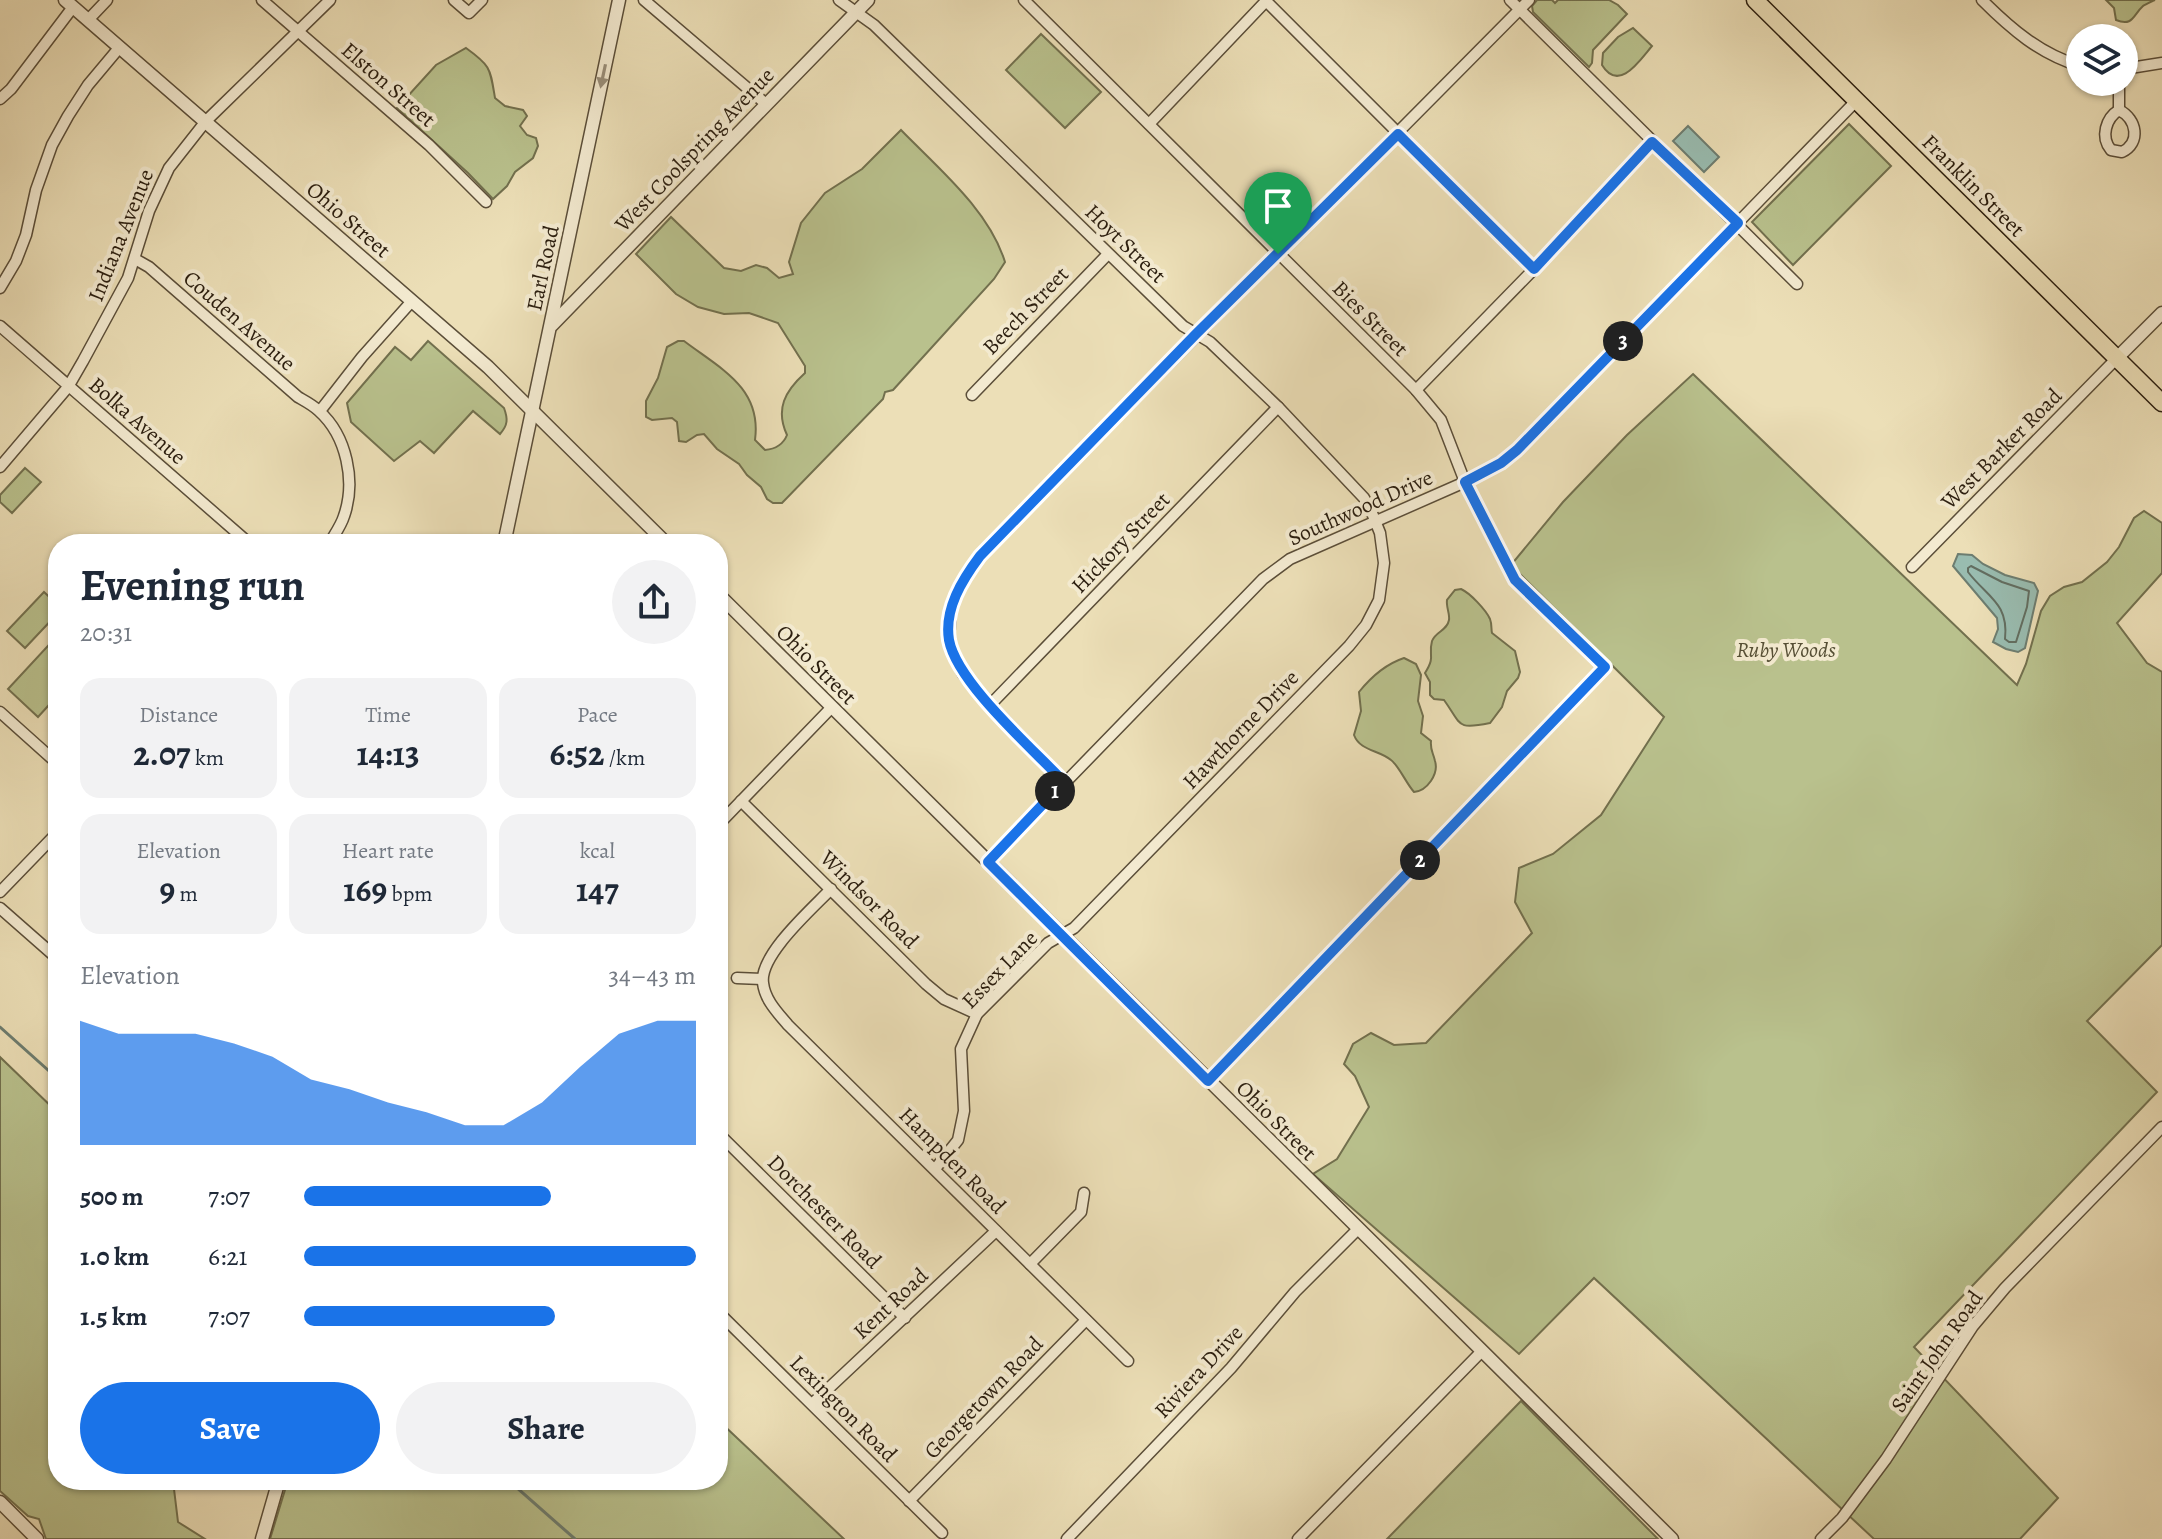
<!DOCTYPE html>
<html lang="en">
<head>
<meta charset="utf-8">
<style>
	:root { --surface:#fff; --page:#f2f2f3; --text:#1f2937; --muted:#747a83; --accent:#1a73e8 }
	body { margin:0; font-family:Alegreya,serif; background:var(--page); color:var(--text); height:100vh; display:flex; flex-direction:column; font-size:30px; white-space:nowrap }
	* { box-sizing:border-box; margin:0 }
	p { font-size:26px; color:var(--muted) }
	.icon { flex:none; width:44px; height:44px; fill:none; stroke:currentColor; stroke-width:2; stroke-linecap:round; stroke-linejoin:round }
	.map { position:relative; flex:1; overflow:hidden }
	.panel { position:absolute; left:48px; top:534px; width:680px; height:956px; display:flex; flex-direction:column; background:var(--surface); border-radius:32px; box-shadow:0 2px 6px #0004 }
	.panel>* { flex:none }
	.tools { position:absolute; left:2066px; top:24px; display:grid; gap:16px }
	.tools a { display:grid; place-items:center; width:72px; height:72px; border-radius:50%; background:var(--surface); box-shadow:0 2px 6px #0004; font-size:40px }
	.pin { position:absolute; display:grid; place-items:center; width:68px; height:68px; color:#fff; margin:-82px -34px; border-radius:50% 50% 50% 0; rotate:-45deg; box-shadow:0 0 8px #0007 }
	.pin .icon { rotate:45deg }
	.km { position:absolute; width:40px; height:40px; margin:-20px; border-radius:50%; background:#222; color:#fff; font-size:22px; line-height:40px; text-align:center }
	.round { display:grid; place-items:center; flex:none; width:84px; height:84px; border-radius:42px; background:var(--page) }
	.summary { display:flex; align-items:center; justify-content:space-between; height:136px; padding:0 32px }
	h1 { font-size:44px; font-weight:600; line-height:60px }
	.figures { display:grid; grid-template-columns:repeat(3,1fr); gap:12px; height:136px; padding:8px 32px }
	.figures div { display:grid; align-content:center; border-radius:20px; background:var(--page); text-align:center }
	.figures b { font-size:34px; font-weight:600 }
	.figures small { font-size:22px; font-weight:400 }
	.figures p { font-size:22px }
	.chart { height:224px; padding:16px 32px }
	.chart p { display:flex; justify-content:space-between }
	.chart svg { width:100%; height:144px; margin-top:8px; fill:var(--accent); opacity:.7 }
	.button { display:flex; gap:16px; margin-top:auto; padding:16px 32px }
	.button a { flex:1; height:92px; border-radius:48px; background:var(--accent); color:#fff; font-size:32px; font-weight:600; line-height:92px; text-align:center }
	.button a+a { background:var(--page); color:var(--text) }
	ul { padding:0 32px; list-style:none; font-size:26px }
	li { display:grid; grid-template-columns:128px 96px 1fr; align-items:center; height:60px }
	li i { height:20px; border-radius:10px; background:var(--accent) }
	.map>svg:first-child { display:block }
	.green { fill:#b9c18d; stroke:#72704e; stroke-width:2 }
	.water { fill:#99bcb0; stroke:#6d7d70; stroke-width:2 }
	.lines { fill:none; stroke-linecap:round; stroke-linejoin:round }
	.shore { stroke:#626d60; stroke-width:2 }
	.stream { stroke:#6d7d70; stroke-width:3 }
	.minor-casing { stroke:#5b4e39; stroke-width:13 }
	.tertiary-casing { stroke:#5b4e39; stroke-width:15 }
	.primary-casing { stroke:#2b1e0f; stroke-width:19 }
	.minor { stroke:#f3ead0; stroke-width:10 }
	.tertiary { stroke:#f3ead0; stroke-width:12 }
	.primary { stroke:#ecdfb7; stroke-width:16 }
	.oneway { fill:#998e79 }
	.route-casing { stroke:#fff; stroke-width:16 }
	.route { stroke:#1a73e8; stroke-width:10 }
	.labels { text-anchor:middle; stroke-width:8; stroke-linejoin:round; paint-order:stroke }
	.street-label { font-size:22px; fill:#2b1e0f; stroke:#f3ead0 }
	.park-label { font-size:22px; font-style:italic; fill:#564f35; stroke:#f3ead0 }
</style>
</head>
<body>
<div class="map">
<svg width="2162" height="1539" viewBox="0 0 2162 1539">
	<rect width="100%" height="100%" fill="#ecdfb7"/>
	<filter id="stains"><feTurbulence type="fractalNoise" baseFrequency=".0025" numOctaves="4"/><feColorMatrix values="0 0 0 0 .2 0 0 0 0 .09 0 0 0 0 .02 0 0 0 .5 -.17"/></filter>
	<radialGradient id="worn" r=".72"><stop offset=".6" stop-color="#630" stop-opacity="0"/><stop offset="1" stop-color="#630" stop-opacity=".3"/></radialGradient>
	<g class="green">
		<path d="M1537,0h15l3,3 3,-3h51l9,5 9,9 -34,36 -1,13 -3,4 -56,-55 -1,-6z"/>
		<path d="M2106,0h49c-3,1 -10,5 -12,6 -10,9 -10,21 -27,14l-2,-12z"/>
		<path d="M1633,28l19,18c-12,14 -33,47 -50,19l1,-12 15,-16z"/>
		<path d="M1041,34l60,58 -36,36 -59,-58z"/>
		<path d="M466,48c25,18 24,20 29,50l10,8 18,4 4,6 -7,10 7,9 9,3 2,8 -5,12 -18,14 -8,14 -14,13 -25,-26 -71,-65 39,-43z"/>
		<path d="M1849,124l42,42 -98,99 -41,-43z"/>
		<path d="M901,130c37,38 88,80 104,132l-11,17 -101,111 -8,2 -2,7 -101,104h-9l-6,-4 -6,-12 -14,-12 -8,-11 -22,-15 -13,-15 -7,1 -11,7 -7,-1 -2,-19 -5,-4 -20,2 -6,-3v-16l12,-23 9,-31 11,-6h6c37,28 78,47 71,99l10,10c11,-1 18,-5 22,-15 -12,-26 -2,-44 18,-62v-7l-27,-43 -29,-10 -25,1 -26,-7 -22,-13 -40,-40 35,-37 53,51 17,3 15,-6 11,3 12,10 14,-4 -4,-12 12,-39 24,-30 37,-24z"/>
		<path d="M428,341l76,67c4,11 4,17 -4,26l-27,-23 -39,42 -14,-12 -26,20 -43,-39 -4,-19 48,-56 16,13z"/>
		<path d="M1693,374l324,311 9,-21 15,-53 9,-15 14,-9 18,-5 25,-20 12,-15 15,-29 10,-7 18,12v50l-45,50 30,40 15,9v273l-75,76 70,71 -243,255 144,151 -38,41h-146l-280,-261 -75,76 -206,-180 24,-15 32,-52 -14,-31 -11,-12 9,-20 18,-11 23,12 32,-2 106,-110 -17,-31 4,-34 34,-14 48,-39 63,-98 -153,-152 52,-63 64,-67z"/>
		<path d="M25,468l16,14 -29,31 -12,-11v-7z"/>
		<path d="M1461,589c9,4 25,21 29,30 2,5 1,10 2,14l23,18 5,21 -2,6 -11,13 -5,16 -12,16c-34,7 -28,2 -46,-23l-10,-1 -4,-4v-13l-5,-9c11,-17 3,-17 7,-32 4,-10 15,-10 17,-21 1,-6 -3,-13 -2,-20l8,-10z"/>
		<path d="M44,592l14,13v8l-33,35 -18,-17z"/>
		<path d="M58,635v60l-20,22 -30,-28z"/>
		<path d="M1404,658l12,6 5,11 -3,26 5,15 -2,17 10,8c-1,9 2,11 4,20 4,13 -8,30 -21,31 -8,-9 -15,-26 -23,-32 -12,-10 -31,-9 -37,-25l7,-24 -2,-19c12,-15 27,-28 45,-34z"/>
		<path d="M0,1057l58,56v367h118l-2,9 4,33 27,17h-159l-7,-20 -11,-3 -28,-25z"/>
		<path d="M1521,1401l137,138h-271z"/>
		<path d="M718,1420l126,119h-574l18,-59h430z"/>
	</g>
	<g class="water">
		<path d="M1688,126l31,31 -15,15 -31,-31z"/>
		<path d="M1958,554l14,1 11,9 22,11 29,8 4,8 -13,57 -7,4 -12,-3 -13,-7 5,-13 -1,-11 -44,-52z"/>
	</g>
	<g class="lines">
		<path class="shore" d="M1971,566l31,16 27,9 -2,16 -11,35h-7l-4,-3c4,-36 -18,-42 -37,-67v-4z"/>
		<g class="stream">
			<path d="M0,1027l58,52"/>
			<path d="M508,1480l67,59"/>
		</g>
		<g class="minor-casing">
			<g id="minor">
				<path d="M262,0l167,145 57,57"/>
				<path d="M454,0l15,13 13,-13"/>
				<path d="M644,0l122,104"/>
				<path d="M839,0l35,25 309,301 27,16 68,65 86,91 6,10 10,25 4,30 -5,37 -13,25 -17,21 -275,282 -26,15 -71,71 -16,35 3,62 -6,29 -23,29"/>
				<path d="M1024,0l392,390 25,30 24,62 50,98 90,87 -397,414"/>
				<path d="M1265,0l269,269"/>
				<path d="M1510,0l287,284"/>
				<path d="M1982,0c29,29 58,54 98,66"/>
				<path d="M88,20l19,-20"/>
				<path d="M2124,69l38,-6"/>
				<path d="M2119,82v28"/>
				<path d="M0,99l11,-10 62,-82"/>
				<path d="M2119,110c18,9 22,33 3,42l-11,-2c-11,-13 -5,-32 8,-40z"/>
				<path d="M1149,124l118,-124"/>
				<path d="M135,259l14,8 149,130c7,4 15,8 21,14 28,25 37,71 25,105 -3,10 -10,19 -15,28"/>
				<path d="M0,288l16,-27 10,-26 10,-45 16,-45 16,-29 20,-31 31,-37"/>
				<path d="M0,326l250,218"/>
				<path d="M1416,390l118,-121 118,-127"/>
				<path d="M972,395l136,-141"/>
				<path d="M320,411l42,-54 50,-56"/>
				<path d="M0,467l68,-80 15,-26 45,-83 21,-67 20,-43 37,-47 124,-121"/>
				<path d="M1912,567l205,-209"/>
				<path d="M990,705l288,-298"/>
				<path d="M0,712l58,52"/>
				<path d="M1064,782l-74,-77 -27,-31 -9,-19 -5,-16 2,-33 14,-29 15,-21c181,-186 366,-371 549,-556"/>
				<path d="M741,801l185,183 18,15 33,15"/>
				<path d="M718,825l114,-118"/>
				<path d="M988,862l275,-283 27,-20 175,-77 36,-19 16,-13 340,-350"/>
				<path d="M831,889c-18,19 -72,66 -68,94 2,17 14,29 25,42l340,336"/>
				<path d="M0,892l58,-60"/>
				<path d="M0,908l58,51"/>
				<path d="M737,978l25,1"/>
				<path d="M718,1133l187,185"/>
				<path d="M1030,1264l51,-52 3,-19"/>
				<path d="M718,1312l224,221"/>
				<path d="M812,1404l184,-173"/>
				<path d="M909,1501l177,-181"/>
				<path d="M1067,1539l164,-171 64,-76 63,-63"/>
				<path d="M1298,1539l184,-188"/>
				<path d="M1821,1539l21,-21 44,-59 87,-133 32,-38 157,-161"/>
			</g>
		</g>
		<g class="tertiary-casing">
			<g id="tertiary">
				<path d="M65,0l423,367 179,177"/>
				<path d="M552,325l316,-325"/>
				<path d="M2117,358l45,-45"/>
				<path d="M504,544l115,-544"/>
				<path d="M718,594l954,945"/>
				<path d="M0,1502l37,37"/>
				<path d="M262,1539l17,-59"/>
			</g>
		</g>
		<g class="primary-casing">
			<path id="primary" d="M1755,0l407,403"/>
		</g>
		<use href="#minor" class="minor"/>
		<use href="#tertiary" class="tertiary"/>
		<use href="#primary" class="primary"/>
	</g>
	<defs><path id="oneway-solid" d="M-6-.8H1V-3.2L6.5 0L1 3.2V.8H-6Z" transform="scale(2)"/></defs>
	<use class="oneway" href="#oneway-solid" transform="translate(603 76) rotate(102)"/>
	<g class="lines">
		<g class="route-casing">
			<path id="route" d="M1398,134l136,135 118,-127 86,81 -221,227 -16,13 -36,19 50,98 90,87 -397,414 -220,-219 76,-80c-31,-33 -107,-99 -115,-142 -5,-31 13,-60 31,-84l216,-222z"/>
		</g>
		<use href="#route" class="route"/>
	</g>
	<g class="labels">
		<g class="street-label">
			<text transform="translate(389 84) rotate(41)" y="8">Elston Street</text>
			<text transform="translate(694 149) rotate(-46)" y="8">West Coolspring Avenue</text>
			<text transform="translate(1974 185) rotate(45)" y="8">Franklin Street</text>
			<text transform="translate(349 219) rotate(41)" y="8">Ohio Street</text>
			<text transform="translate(120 235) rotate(-68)" y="8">Indiana Avenue</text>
			<text transform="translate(1126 243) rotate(44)" y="8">Hoyt Street</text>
			<text transform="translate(542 268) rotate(-78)" y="8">Earl Road</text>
			<text transform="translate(1025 310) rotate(-46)" y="8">Beech Street</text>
			<text transform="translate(1371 318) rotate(45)" y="8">Bies Street</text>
			<text transform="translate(240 320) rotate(41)" y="8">Couden Avenue</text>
			<text transform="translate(138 420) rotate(41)" y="8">Bolka Avenue</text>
			<text transform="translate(2001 448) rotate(-45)" y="8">West Barker Road</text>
			<text transform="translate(1360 507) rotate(-24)" y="8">Southwood Drive</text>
			<text transform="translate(1120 542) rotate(-46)" y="8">Hickory Street</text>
			<text transform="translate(817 664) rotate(45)" y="8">Ohio Street</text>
			<text transform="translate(1240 729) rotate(-46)" y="8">Hawthorne Drive</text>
			<text transform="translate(870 899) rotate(45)" y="8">Windsor Road</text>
			<text transform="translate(999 969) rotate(-46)" y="8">Essex Lane</text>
			<text transform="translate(1277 1120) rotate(45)" y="8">Ohio Street</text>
			<text transform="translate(953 1160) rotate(45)" y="8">Hampden Road</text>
			<text transform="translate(825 1211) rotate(45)" y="8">Dorchester Road</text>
			<text transform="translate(890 1303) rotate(-43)" y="8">Kent Road</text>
			<text transform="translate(1936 1351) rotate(-55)" y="8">Saint John Road</text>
			<text transform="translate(1198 1371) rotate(-47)" y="8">Riviera Drive</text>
			<text transform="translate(983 1397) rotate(-46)" y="8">Georgetown Road</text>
			<text transform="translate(844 1408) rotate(45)" y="8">Lexington Road</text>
		</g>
		<g class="park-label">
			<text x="1786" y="657">Ruby Woods</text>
		</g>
	</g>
	<rect width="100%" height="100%" filter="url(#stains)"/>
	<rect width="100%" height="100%" fill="url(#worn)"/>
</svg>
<div class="tools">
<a><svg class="icon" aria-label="layers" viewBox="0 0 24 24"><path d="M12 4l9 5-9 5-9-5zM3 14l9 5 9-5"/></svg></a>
</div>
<div class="pin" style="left:1278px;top:254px;background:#1e9e55"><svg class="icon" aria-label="arrive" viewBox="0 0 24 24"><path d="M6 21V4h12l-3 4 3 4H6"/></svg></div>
<b class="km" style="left:1055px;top:791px">1</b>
<b class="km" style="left:1420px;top:860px">2</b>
<b class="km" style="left:1623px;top:341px">3</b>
<section class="panel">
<div class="summary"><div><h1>Evening run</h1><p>20:31</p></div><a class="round"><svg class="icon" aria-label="share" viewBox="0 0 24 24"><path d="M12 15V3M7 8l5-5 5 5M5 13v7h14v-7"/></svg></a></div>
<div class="figures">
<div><p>Distance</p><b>2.07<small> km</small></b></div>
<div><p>Time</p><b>14:13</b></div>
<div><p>Pace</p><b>6:52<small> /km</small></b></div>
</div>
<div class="figures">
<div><p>Elevation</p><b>9<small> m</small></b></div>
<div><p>Heart rate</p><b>169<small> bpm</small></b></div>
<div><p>kcal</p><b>147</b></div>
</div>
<div class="chart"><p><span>Elevation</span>34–43 m</p>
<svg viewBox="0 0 160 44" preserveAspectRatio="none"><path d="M0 44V6L10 10L20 10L30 10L40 13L50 17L60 24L70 27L80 31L90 34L100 38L110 38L120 31L130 20L140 10L150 6L160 6V44z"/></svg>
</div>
<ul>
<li><b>500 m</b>7:07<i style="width:63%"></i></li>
<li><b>1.0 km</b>6:21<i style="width:100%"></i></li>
<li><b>1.5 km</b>7:07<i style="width:64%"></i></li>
</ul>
<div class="button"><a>Save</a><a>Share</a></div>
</section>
</div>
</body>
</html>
